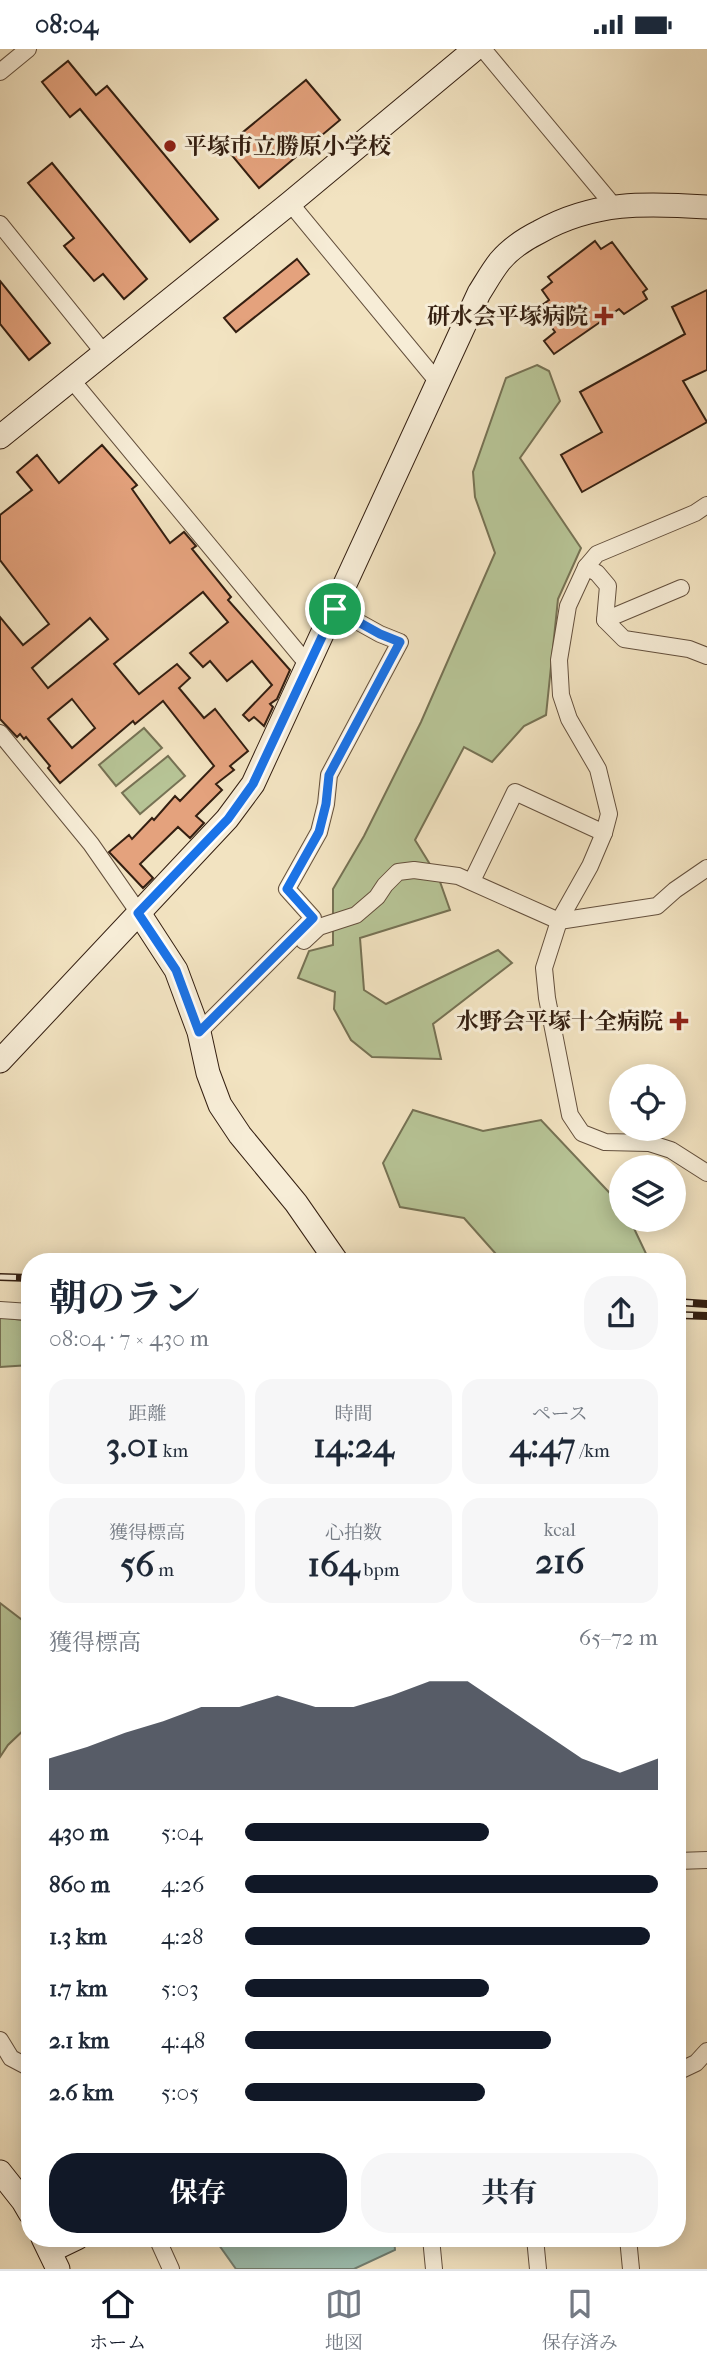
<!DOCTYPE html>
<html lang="ja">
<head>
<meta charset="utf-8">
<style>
	:root { --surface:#fff; --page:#f6f6f7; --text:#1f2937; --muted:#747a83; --line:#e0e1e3; --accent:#111827 }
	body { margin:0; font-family:"IM FELL French Canon","Noto Serif JP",serif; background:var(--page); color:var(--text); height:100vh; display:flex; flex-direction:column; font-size:26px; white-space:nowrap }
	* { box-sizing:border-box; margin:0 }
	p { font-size:23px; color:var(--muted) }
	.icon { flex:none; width:38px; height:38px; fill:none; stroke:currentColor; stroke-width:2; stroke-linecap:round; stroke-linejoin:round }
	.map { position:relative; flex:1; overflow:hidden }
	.drawer { position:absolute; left:21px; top:1204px; width:665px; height:994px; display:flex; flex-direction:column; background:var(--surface); border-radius:28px; box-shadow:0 4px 18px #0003 }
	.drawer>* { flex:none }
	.tools { position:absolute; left:609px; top:1015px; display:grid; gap:14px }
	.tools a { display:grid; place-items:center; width:77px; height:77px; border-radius:50%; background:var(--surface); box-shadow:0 4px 18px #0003; font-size:35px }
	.pin { position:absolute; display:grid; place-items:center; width:60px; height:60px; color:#fff; margin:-30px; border:4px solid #fff; border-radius:50%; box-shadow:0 2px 7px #0007 }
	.round { display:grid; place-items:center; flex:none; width:74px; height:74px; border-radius:28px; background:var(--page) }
	.head { display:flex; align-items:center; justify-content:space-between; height:119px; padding:0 28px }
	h1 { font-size:38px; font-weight:700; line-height:52px }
	.stats { display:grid; grid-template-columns:repeat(3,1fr); gap:10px; height:119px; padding:7px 28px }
	.stats div { display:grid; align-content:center; border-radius:18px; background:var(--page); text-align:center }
	.stats b { font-size:35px; font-weight:700 }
	.stats small { font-size:19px; font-weight:400 }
	.stats p { font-size:19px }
	.chart { height:196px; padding:14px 28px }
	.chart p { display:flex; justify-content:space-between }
	.chart svg { width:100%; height:126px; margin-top:7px; fill:var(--accent); opacity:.7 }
	.action { display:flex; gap:14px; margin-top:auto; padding:14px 28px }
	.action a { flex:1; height:80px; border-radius:28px; background:var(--accent); color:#fff; font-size:28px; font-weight:700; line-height:80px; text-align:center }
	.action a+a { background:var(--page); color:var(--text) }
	ul { padding:0 28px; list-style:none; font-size:23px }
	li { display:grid; grid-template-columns:112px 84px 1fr; align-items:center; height:52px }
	li i { height:18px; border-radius:9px; background:var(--accent) }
	.status { display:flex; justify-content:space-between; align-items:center; height:49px; padding:0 35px; background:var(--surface); direction:ltr }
	.status svg { height:19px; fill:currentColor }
	.tabs { display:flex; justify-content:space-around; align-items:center; height:98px; border-top:2px solid var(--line); background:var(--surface); font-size:19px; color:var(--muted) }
	.tabs a { display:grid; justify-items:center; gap:4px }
	.tabs .on { color:var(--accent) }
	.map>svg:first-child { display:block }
	.green { fill:#b7c496; stroke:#767254; stroke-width:2 }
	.water { fill:#9cbeaf; stroke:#727e70; stroke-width:2 }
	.building { fill:#e4a27d; stroke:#341f11; stroke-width:2; fill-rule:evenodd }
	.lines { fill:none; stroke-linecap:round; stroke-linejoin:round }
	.street-casing { stroke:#64503d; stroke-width:18 }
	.secondary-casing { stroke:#341f11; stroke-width:25 }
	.street { stroke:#f7edd7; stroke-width:16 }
	.secondary { stroke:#f7edd7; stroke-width:23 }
	.rail-casing { stroke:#341f11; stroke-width:8 }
	.rail { stroke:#f7edd7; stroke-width:5; stroke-dasharray:16; stroke-linecap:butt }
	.route-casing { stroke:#fff; stroke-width:14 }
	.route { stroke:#1a73e8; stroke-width:9 }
	.poi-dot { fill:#8f2418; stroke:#f7edd7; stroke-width:2.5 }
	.labels { text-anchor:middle; stroke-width:6; stroke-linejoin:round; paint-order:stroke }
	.poi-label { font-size:23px; font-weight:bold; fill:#341f11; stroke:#f7edd7; text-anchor:end }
</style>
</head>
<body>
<div class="status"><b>08:04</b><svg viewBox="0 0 49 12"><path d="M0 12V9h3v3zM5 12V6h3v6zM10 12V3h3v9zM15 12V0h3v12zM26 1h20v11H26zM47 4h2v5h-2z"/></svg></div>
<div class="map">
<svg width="707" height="2220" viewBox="0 0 707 2220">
	<rect width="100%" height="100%" fill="#f2e3c1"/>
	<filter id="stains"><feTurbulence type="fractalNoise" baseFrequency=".00286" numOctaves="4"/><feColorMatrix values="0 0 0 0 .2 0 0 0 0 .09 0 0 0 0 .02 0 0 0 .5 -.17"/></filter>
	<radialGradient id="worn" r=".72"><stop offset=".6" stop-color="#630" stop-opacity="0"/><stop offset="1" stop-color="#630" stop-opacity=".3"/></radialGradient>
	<g class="green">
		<path d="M537,316l12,6 11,30 -40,57 61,90 -23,51 -12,116 -22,11 -32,36 -28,-15 -49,93 24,39 11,31 -90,28 4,52 22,14 112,-54 14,13 -79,61 8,35 -69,-2 -21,-17 -17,-31 1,-17 -37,-14 11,-27 24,-6v-56l31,-53 57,-114 74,-169 -20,-56 -2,-25 33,-94z"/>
		<path d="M144,679l18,20 -46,38 -17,-21z"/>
		<path d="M168,707l17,20 -45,38 -18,-21z"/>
		<path d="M413,1061l70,21 58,-11 80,85v15h9l20,42h-147l-39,-44 -64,-11 -17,-44z"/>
		<path d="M0,1268l30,4v44l-30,2z"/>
		<path d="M0,1554l30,23v98l-22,21 -8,12z"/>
	</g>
	<path class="water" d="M214,2189h180l1,12 -41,19h-118z"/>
	<g class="building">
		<path d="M68,12l28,34 11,-9 111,133 -28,23 -110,-133 -10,8 -28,-35z"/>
		<path d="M306,31l34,40 -81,68 -34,-41z"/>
		<path d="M52,114l95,116 -23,20 -21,-25 -9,7 -30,-35 10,-8 -46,-55z"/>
		<path d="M595,192l6,8 11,-7 35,47 -4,3 4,7 -23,15 -5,-5 -65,45 -10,-13 11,-9 -17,-24 11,-8 -7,-10 10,-8 -4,-5z"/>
		<path d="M297,210l12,15 -73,58 -12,-14z"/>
		<path d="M0,232l50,62 -21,17 -29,-36z"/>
		<path d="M707,241v80l-24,11 24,41 -125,70 -21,-37 41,-23 -22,-40 105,-58 -13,-27z"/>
		<path d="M102,396l35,40 -5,4 38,54 14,-11 12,14 -4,3 39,48 -3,3 62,70 -13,29 -7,5 3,3 -9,19 -10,-9 -5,4 -6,-6 29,-30 -20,-24 -25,20 -17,-20 -7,6 -13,-14 38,-31 -25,-30 -89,72 25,30 38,-30 13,14 -11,10 25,30 11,-9 33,42 -18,15 4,4 -18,14 6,6 -26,26 8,7 -14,15 -12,-11 -38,37 13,14 -10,10 -34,-36 20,-17 3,4 20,-21 2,2 21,-24 5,5 34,-35 -51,-65 -28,23 -2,-3 -73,62 -12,-15 2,-2 -24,-29 -2,2 -4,-5 -3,3 -17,-18v-102l23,28 26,-21 -49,-64v-45l32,-25 -15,-18 20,-17 22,28zM90,569l18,21 -60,49 -16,-20zM72,650l23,29 -23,20 -24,-29z"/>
	</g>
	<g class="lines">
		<g class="street-casing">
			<g id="street">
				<path d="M483,0l130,156"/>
				<path d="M0,23l28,-23"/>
				<path d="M290,154l147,178"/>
				<path d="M0,175l104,129"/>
				<path d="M71,330l238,287"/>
				<path d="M707,456l-12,8 -98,41 -11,13 -18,39 -9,54 2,35 8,24 29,50 11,45 -5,19 -14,33 -31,55 -15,47 3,30 23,117 12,18 23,9 44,1 22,7 36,23"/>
				<path d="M586,518l11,6 11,13 -3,34 19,19 65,10 18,7"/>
				<path d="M605,571l76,-32"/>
				<path d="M0,684l91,111 48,69"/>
				<path d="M472,832l43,-89 89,41"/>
				<path d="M304,892l15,-14 37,-12 21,-18 8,-12 13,-13 16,-2 44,6 101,45 98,-15 18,-16 32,-22"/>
				<path d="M199,983l114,-114 -26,-29 32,-57 7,-28 3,-29 71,-133 -20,-8 -45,-25"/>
				<path d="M0,1261l30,2"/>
				<path d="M677,1812l30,-1"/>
				<path d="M0,1991l11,18 19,10"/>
				<path d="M677,2023l19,-9 11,-12"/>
				<path d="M157,2189l14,31"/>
				<path d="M431,2189l3,31"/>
				<path d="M535,2189l3,31"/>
				<path d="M628,2189l3,31"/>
			</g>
		</g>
		<g class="secondary-casing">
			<g id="secondary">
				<path d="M0,388l290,-234 185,-154"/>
				<path d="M139,864l37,57 23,62 9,41 12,32 20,30 56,68 41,59"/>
				<path d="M0,1012l227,-242 26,-35 226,-491c7,-11 13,-22 21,-32 10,-12 25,-22 39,-29 55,-31 107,-29 168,-25"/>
				<path d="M0,2123l23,29 7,12"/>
				<path d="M43,2189l15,31"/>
				<path d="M50,2202l27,-13"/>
			</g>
		</g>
		<use href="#street" class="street"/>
		<use href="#secondary" class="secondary"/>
		<g class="rail-casing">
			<g id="rail">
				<path d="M0,1228l30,1"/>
				<path d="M677,1253l30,2"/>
				<path d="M677,1266l30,1"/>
			</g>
		</g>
		<use href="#rail" class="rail"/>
	</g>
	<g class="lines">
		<g class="route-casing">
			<path id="route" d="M335,560l45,25 20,8 -71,133 -3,29 -7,28 -32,57 26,29 -114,114 -23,-62 -38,-57 90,-94 25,-35z"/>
		</g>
		<use href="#route" class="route"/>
	</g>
	<g class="poi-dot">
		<circle cx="170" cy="97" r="7"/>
		<path d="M600.5 256.5h7v7h7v7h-7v7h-7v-7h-7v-7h7z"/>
		<path d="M675.5 961.5h7v7h7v7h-7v7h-7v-7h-7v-7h7z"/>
	</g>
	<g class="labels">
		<g class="poi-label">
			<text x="184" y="105" text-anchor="start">平塚市立勝原小学校</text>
			<text x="588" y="275">研水会平塚病院</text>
			<text x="663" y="980">水野会平塚十全病院</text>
		</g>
	</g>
	<rect width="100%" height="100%" filter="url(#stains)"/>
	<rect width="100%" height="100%" fill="url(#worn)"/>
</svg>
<div class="tools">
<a><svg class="icon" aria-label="locate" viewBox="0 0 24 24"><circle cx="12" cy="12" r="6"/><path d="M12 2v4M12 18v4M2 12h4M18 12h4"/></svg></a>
<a><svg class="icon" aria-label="layers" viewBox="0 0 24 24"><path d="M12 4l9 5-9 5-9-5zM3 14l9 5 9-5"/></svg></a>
</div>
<div class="pin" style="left:335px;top:560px;background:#1e9e55"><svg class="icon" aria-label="arrive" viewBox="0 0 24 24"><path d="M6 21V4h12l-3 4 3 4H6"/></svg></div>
<section class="drawer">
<div class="head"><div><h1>朝のラン</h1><p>08:04 · 7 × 430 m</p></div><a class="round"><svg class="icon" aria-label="share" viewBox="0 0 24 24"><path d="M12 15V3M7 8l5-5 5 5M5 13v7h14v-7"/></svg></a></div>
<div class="stats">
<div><p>距離</p><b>3.01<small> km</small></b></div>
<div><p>時間</p><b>14:24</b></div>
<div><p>ペース</p><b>4:47<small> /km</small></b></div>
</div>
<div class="stats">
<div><p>獲得標高</p><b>56<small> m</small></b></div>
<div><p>心拍数</p><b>164<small> bpm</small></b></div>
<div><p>kcal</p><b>216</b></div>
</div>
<div class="chart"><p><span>獲得標高</span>65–72 m</p>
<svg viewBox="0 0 160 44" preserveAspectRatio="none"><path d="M0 44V33L10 29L20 24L30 20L40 15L50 15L60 11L70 15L80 15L90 11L100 6L110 6L120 15L130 24L140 33L150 38L160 33V44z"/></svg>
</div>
<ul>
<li><b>430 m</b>5:04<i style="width:59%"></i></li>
<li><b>860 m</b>4:26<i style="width:100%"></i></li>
<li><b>1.3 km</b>4:28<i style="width:98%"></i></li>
<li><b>1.7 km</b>5:03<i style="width:59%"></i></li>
<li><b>2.1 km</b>4:48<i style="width:74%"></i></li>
<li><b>2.6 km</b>5:05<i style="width:58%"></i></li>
</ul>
<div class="action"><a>保存</a><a>共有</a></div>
</section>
</div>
<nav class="tabs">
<a class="on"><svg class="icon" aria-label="home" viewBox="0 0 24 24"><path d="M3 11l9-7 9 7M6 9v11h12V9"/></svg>ホーム</a>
<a><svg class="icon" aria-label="map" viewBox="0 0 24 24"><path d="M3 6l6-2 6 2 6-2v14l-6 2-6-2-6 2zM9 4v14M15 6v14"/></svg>地図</a>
<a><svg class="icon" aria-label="saved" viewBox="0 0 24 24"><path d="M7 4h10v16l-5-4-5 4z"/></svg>保存済み</a>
</nav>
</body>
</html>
